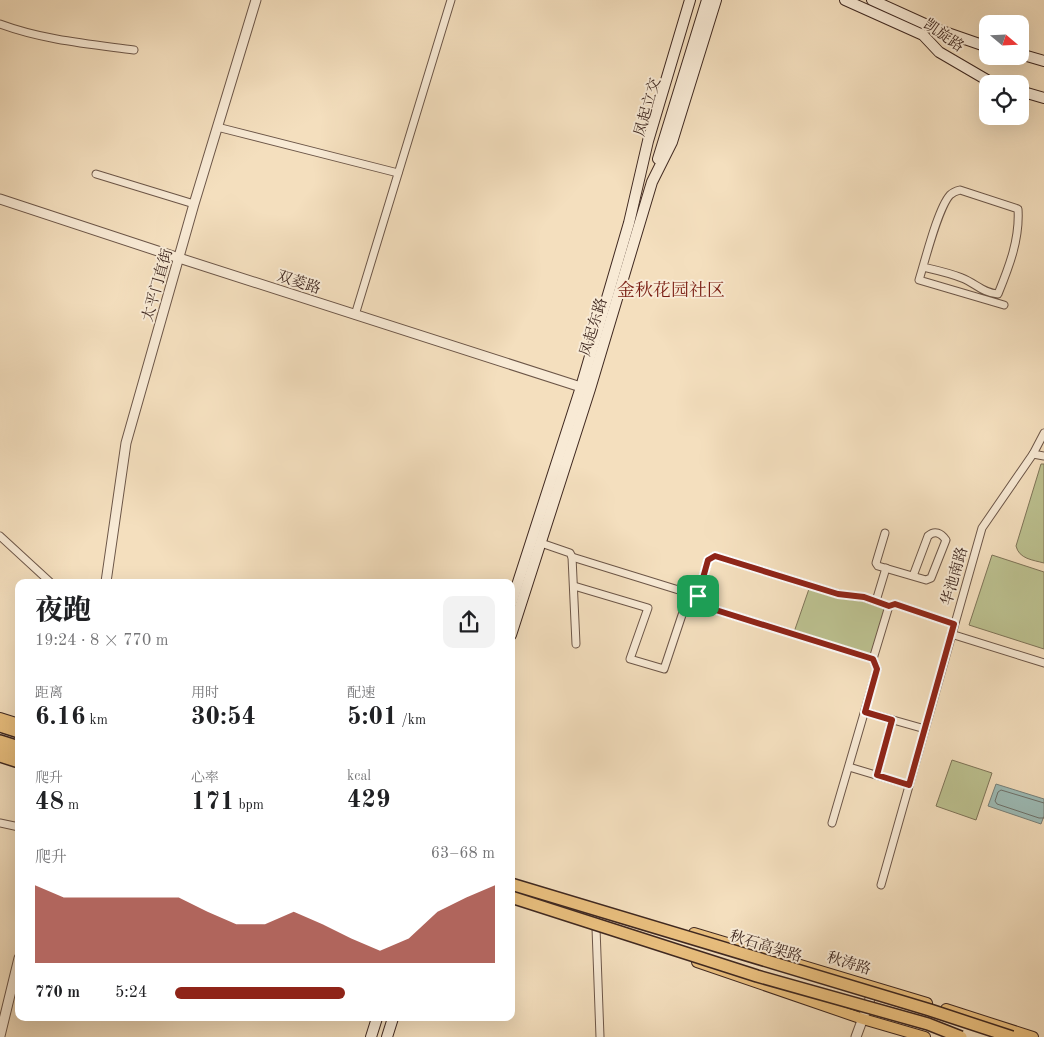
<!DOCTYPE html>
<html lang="zh">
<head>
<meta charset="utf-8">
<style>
	:root { --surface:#fff; --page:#f2f2f2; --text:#202124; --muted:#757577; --accent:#8f2418 }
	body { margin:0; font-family:"Old Standard TT","Noto Serif SC",serif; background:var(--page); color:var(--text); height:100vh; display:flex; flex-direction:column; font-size:19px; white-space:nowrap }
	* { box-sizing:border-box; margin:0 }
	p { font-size:16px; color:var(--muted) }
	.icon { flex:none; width:28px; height:28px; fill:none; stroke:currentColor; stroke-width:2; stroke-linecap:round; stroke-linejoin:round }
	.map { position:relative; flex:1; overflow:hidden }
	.details { position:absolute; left:15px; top:579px; width:500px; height:442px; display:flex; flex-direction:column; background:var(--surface); border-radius:10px; box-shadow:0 5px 20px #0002 }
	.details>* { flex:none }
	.needle { width:32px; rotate:109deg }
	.fabs { position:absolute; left:979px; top:15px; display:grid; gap:10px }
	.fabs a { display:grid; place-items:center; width:50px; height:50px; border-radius:10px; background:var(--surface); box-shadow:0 5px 20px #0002; font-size:25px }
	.pin { position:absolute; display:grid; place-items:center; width:42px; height:42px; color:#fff; margin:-21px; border-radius:10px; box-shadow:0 2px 8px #0006 }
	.round { display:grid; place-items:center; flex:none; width:52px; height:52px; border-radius:10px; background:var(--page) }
	.headline { display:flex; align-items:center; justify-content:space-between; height:85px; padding:0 20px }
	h1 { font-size:28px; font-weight:800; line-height:38px }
	.stats { display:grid; grid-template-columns:repeat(3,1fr); gap:8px; height:85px; padding:5px 20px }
	.stats div { display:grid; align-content:center }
	.stats b { font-size:25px; font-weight:800 }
	.stats small { font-size:14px; font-weight:400 }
	.stats p { font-size:14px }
	.chart { height:140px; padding:10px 20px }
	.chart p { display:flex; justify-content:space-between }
	.chart svg { width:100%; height:90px; margin-top:5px; fill:var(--accent); opacity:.7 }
	ul { padding:0 20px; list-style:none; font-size:16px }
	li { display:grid; grid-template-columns:80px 60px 1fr; align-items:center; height:38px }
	li i { height:12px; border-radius:6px; background:var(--accent) }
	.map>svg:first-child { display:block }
	.green { fill:#bcc190; stroke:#7e7458 }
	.water { fill:#9dbcb7; stroke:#77817b }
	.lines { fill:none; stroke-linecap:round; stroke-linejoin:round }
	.shore { stroke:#6e726c; stroke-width:1 }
	.minor-casing { stroke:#6c5648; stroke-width:9 }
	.tertiary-casing { stroke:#6c5648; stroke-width:11 }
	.secondary-casing { stroke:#3f2820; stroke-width:12 }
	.primary-casing { stroke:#3f2820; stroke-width:12 }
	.trunk-casing { stroke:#3f2820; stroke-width:14 }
	.minor { stroke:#f8ead5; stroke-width:7 }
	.tertiary { stroke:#f8ead5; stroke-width:9 }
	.secondary { stroke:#f8ead5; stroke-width:10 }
	.primary { stroke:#eac07f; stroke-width:10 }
	.trunk { stroke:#eac07f; stroke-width:11 }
	.trunk-bridge-casing { stroke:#3f2820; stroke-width:14; stroke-linecap:butt }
	.trunk-bridge { stroke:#eac07f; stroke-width:11 }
	.route-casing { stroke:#fff; stroke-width:10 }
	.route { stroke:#8f2418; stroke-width:6 }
	.labels { text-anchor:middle; stroke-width:4; stroke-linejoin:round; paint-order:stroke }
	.street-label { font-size:15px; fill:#3f2820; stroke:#f8ead5 }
	.quarter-label { font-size:18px; fill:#7a1f14; stroke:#f8ead5 }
</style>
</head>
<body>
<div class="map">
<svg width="1044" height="1037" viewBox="0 0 1044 1037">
	<rect width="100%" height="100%" fill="#f4dfbe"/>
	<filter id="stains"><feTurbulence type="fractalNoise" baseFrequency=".004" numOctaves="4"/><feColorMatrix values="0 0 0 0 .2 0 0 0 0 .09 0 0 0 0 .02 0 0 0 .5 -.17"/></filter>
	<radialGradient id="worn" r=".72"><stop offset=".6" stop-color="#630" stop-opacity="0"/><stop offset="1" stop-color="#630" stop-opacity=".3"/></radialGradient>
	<g class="green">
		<path d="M1041,464h3v99c-11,-3 -25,-4 -28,-17z"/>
		<path d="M992,555l52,17v77l-75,-24z"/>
		<path d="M810,586l79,20 -16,53 -80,-24z"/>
		<path d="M952,760l40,13 -16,47 -40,-14z"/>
	</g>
	<path class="water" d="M996,784l48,15v17l-3,8 -53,-18z"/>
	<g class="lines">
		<path class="shore" d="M1044,803l-43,-13 -3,2 -3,9 2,3 42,14h5"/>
		<g class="minor-casing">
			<g id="minor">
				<path d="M0,24c43,16 89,20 134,26"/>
				<path d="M217,127l181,46"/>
				<path d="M96,174l98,30"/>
				<path d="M923,267c13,3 27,6 39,11 13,5 21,15 36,16 11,-27 22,-55 20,-85l-58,-19c-4,1 -7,2 -10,5 -12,13 -25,66 -31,85l85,25"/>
				<path d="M355,315l96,-315"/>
				<path d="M1033,454l11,2"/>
				<path d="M885,533l-9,30 2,3 48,14 5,-2 15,-38c-5,-7 -11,-10 -18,-4l-15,40"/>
				<path d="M0,536l50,46"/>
				<path d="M541,543l29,10 2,4 4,87"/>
				<path d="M572,557l126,39 5,10 170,53"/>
				<path d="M574,586l74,22 -18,51 34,10 20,-60"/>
				<path d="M698,596l10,-36 7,-4 123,38 25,3 26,9 -16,53 4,10 -45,154"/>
				<path d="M876,601l10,-33"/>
				<path d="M889,606l6,-2 59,20"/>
				<path d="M951,634l93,29"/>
				<path d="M865,712l60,17"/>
				<path d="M849,767l60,18"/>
				<path d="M877,775l15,-55"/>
				<path d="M0,823l19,4"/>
				<path d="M881,885l101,-357 51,-74 11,-21"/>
				<path d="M596,928l4,109"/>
			</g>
		</g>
		<g class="tertiary-casing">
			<g id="tertiary">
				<path d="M0,199l179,59 408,131"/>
				<path d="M106,582l20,-139 68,-239 62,-204"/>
				<path d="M0,1036l19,-78"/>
				<path d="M856,1037l18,-49"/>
			</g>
		</g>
		<g class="secondary-casing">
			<g id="secondary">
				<path d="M845,0l78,35 16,17 48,28 10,4"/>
				<path d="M872,0l64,29 52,18"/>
				<path d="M1020,54l24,7"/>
				<path d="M1020,91l24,7"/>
				<path d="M658,159l49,-159"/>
				<path d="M511,604l70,-217 48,-164 19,-82 42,-141"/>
				<path d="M511,635l79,-246 62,-207 20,-40 44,-142"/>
				<path d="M371,1037l6,-19"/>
				<path d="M387,1037l6,-19"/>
			</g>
		</g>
		<g class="primary-casing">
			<g id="primary">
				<path d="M0,718l19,6"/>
				<path d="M0,749l19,6"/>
				<path d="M694,933l233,70"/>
				<path d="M697,962l166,57 62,18"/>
				<path d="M946,1009l87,28"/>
			</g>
		</g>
		<g class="trunk-casing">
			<g id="trunk">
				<path d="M0,726l19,6"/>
				<path d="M0,741l19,6"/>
				<path d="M0,756l19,6"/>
			</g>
		</g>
		<use href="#minor" class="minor"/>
		<use href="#tertiary" class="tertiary"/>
		<use href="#secondary" class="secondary"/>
		<use href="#primary" class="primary"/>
		<use href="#trunk" class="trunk"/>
		<g class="trunk-bridge-casing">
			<g id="trunk-bridge">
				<path d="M511,884l419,126 82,27"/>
				<path d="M511,897l246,79 171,48 33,13"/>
			</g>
		</g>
		<use href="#trunk-bridge" class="trunk-bridge"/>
	</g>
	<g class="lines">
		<g class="route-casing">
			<path id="route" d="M715,556l123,38 26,3 25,9 6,-2 59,20 -45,161 -32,-10 15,-55 -27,-8 12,-43 -4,-10 -170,-53 -5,-10 10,-36z"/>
		</g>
		<use href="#route" class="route"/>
	</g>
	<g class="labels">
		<g class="street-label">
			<text transform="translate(944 35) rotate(35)" y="5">凯旋路</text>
			<text transform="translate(647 107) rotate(-74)" y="5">凤起立交</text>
			<text transform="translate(299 282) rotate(18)" y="5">双菱路</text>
			<text transform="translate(157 285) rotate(-74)" y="5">太平门直街</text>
			<text transform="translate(593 327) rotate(-73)" y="5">凤起东路</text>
			<text transform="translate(954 576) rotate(-74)" y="5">华池南路</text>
			<text transform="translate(766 946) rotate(17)" y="5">秋石高架路</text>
			<text transform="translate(849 963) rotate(17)" y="5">秋涛路</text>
		</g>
		<g class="quarter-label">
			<text x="671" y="296">金秋花园社区</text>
		</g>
	</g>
	<rect width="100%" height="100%" filter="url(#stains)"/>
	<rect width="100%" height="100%" fill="url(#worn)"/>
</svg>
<div class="fabs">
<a><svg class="needle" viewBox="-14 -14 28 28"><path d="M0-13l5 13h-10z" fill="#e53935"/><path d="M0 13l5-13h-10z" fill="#757577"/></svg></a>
<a><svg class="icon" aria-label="locate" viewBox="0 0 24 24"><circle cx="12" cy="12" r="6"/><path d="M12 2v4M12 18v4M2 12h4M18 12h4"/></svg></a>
</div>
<div class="pin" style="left:698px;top:596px;background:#1e9e55"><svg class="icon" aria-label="arrive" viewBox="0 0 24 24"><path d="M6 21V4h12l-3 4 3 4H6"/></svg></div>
<section class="details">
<div class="headline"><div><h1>夜跑</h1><p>19:24 · 8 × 770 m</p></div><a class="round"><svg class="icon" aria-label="share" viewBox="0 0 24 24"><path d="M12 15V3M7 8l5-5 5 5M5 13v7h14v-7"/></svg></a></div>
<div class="stats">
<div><p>距离</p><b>6.16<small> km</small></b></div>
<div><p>用时</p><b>30:54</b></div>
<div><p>配速</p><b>5:01<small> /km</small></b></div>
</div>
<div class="stats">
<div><p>爬升</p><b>48<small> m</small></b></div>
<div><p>心率</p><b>171<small> bpm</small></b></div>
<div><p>kcal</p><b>429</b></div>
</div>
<div class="chart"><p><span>爬升</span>63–68 m</p>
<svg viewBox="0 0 160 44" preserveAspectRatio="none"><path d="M0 44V6L10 12L20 12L30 12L40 12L50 12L60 19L70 25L80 25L90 19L100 25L110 32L120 38L130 32L140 19L150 12L160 6V44z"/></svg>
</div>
<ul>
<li><b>770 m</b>5:24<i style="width:53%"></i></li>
</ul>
</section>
</div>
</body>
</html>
